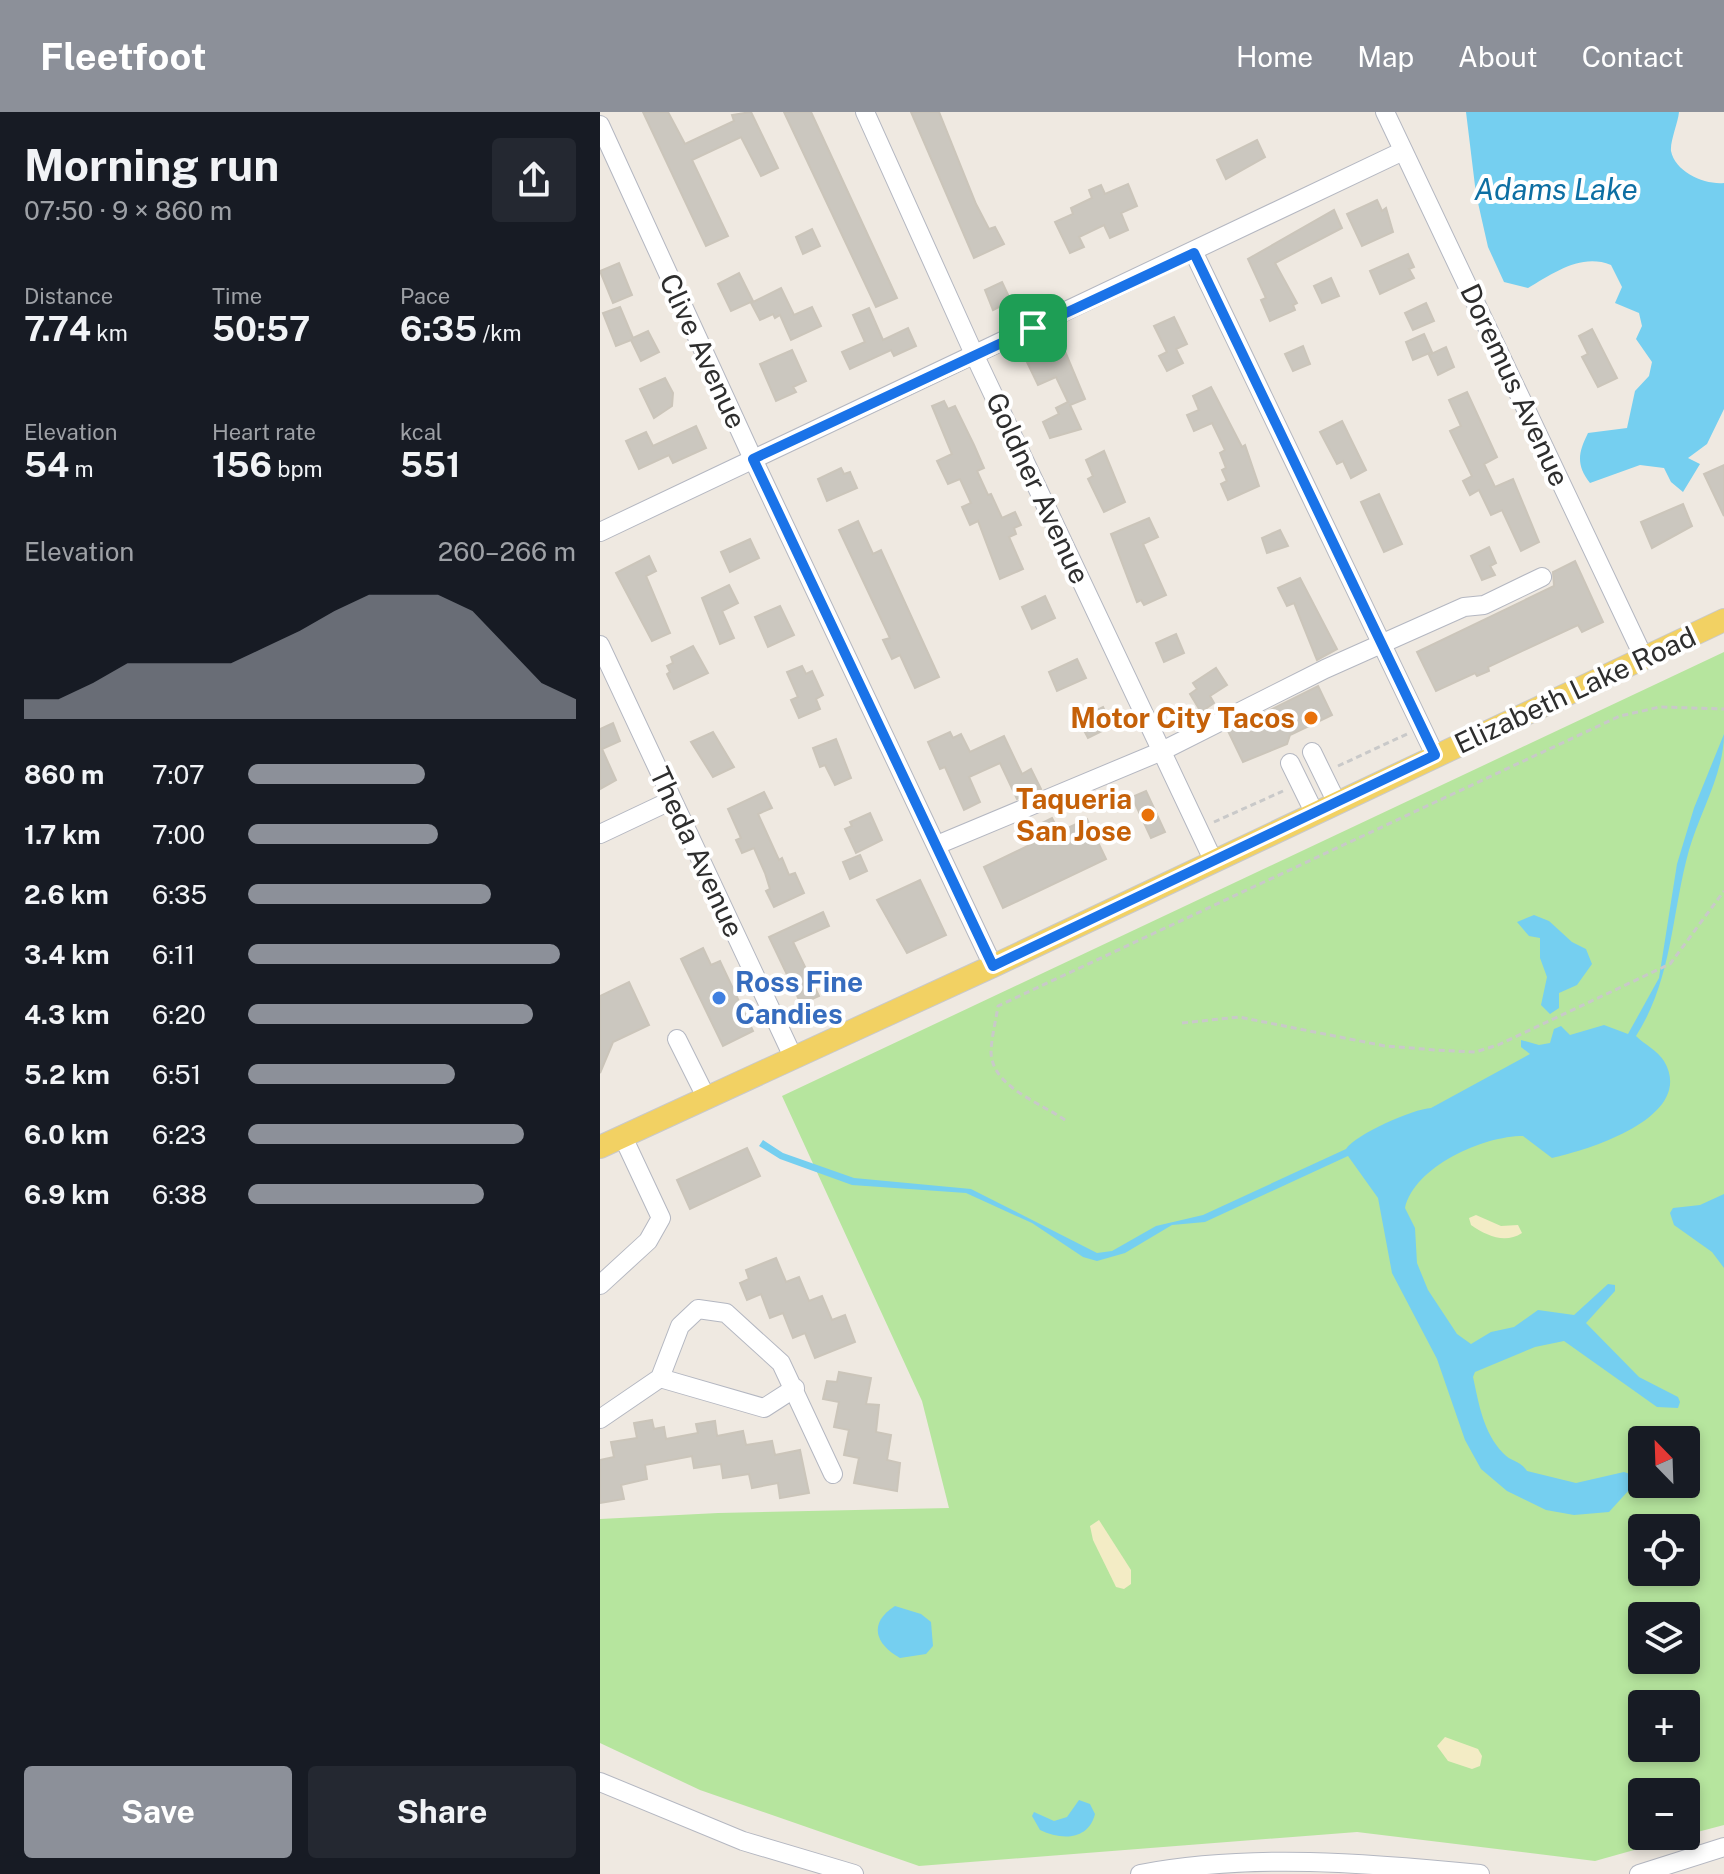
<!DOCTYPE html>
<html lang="en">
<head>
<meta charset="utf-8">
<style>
	:root { --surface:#171b24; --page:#242831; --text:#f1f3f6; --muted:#9ea1a6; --accent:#8c9099 }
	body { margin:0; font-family:"Public Sans",sans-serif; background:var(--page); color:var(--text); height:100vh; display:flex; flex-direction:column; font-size:30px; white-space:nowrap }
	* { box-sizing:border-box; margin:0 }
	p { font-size:26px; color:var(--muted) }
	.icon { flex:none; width:44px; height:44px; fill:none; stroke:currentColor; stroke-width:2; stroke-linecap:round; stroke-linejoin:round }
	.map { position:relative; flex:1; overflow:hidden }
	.sheet { display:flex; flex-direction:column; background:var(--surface); width:600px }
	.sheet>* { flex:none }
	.needle { width:52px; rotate:337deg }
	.tools { position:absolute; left:1028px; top:1314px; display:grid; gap:16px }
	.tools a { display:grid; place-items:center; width:72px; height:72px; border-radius:8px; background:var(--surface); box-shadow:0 4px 12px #0003; font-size:40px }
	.pin { position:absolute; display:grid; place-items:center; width:68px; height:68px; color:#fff; margin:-34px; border-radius:16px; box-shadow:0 4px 12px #0006 }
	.round { display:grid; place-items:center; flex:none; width:84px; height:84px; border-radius:8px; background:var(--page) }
	.headline { display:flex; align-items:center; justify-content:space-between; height:136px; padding:0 24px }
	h1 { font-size:44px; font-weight:700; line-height:60px }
	.figures { display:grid; grid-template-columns:repeat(3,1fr); gap:12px; height:136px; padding:8px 24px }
	.figures div { display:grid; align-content:center }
	.figures b { font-size:34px; font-weight:700 }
	.figures small { font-size:22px; font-weight:400 }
	.figures p { font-size:22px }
	.chart { height:224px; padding:16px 24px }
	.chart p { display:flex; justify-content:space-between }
	.chart svg { width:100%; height:144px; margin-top:8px; fill:var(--accent); opacity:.7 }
	.action { display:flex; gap:16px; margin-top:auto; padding:16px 24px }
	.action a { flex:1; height:92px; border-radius:8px; background:var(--accent); color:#fff; font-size:32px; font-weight:700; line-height:92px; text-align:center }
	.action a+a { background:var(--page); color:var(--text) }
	ul { padding:0 24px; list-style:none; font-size:26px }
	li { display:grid; grid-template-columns:128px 96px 1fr; align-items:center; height:60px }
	li i { height:20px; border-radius:10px; background:var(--accent) }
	header { display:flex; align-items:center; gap:48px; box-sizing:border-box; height:112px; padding:0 40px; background:var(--accent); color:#fff }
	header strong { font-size:38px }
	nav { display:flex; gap:44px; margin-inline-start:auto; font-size:28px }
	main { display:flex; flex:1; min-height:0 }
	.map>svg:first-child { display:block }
	.green { fill:#b6e59e; fill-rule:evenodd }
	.sand { fill:#f3ecc5 }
	.water { fill:#75cff0 }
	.building { fill:#cbc7bf; stroke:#cbc5ba; stroke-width:2 }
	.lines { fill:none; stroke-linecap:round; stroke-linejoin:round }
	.minor-casing { stroke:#b4b7c1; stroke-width:20 }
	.major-casing { stroke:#c9c9c9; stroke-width:24 }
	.path { stroke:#c9c9c9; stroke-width:3; stroke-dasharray:6 4; stroke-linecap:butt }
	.minor { stroke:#fff; stroke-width:18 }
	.major { stroke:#f2d163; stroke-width:22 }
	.route-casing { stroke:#fff; stroke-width:16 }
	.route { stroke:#1a73e8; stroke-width:10 }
	.food-dot { fill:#e8710a; stroke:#fff; stroke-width:3 }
	.shop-dot { fill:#3f7fe0; stroke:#fff; stroke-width:3 }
	.labels { text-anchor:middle; stroke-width:8; stroke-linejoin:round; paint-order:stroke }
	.street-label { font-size:28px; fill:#2e2e2e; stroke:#fff }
	.food-label { font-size:28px; font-weight:bold; fill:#c56008; stroke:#fff; text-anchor:end }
	.shop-label { font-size:28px; font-weight:bold; fill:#366cbe; stroke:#fff; text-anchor:start }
	.water-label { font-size:30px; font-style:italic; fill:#0d6fa3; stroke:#fff }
</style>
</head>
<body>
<header>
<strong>Fleetfoot</strong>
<nav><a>Home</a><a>Map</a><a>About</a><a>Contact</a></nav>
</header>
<main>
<section class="sheet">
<div class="headline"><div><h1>Morning run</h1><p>07:50 · 9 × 860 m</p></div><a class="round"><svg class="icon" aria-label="share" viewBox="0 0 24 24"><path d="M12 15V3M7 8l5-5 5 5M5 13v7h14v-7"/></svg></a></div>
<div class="figures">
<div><p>Distance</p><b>7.74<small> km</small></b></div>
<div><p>Time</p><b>50:57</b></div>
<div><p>Pace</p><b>6:35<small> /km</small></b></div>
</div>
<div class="figures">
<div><p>Elevation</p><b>54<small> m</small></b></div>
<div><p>Heart rate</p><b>156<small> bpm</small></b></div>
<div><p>kcal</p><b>551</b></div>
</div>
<div class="chart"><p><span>Elevation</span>260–266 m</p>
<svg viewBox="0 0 160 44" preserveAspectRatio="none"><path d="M0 44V38L10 38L20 33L30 27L40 27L50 27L60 27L70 22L80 17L90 11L100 6L110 6L120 6L130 11L140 22L150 33L160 38V44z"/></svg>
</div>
<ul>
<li><b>860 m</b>7:07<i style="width:54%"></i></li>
<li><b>1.7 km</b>7:00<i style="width:58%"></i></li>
<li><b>2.6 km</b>6:35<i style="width:74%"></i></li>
<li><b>3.4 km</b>6:11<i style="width:95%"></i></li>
<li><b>4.3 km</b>6:20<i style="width:87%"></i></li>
<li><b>5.2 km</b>6:51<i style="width:63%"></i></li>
<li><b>6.0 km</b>6:23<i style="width:84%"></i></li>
<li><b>6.9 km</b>6:38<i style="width:72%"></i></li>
</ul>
<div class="action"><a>Save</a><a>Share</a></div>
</section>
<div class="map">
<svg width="1124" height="1762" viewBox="0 0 1124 1762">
	<rect width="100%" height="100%" fill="#efe9e1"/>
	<path class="green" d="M1124,540v1173l-38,10v-43h-44v44h42l-89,25 -238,-29 -438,34 -219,-76 -100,-47v-224l118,-6 231,-5 -27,-107 -140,-305zM1042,1328h44v44h-44zM1042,1416h44v44h-44zM1042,1504h44v44h-44zM1042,1592h44v44h-44z"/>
	<g class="sand">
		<path d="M876,1103l25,11 17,-1 4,8c-17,11 -35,3 -51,-8l-2,-7z"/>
		<path d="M499,1408l32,50v14l-7,5 -8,-2 -23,-47 -3,-14z"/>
		<path d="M845,1625l33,12 4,7 -2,10 -8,3 -24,-8 -11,-15z"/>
	</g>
	<g class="water">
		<path d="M866,0h213c-1,11 -9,29 -8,39 4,21 34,34 53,32v226l-17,35 -19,14 12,6 -17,28 -12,-10 -7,-14 -24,-3 -50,18c-14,-18 -12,-30 -2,-50l39,-5 8,-37 14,-15 3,-14 -16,-23 6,-13 -3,-13 -24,-10 7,-16 -11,-22c-30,-12 -57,8 -83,23l-24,-6 -16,-35 -12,-53z"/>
		<path d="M1124,622c0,39 -24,78 -35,116 -18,65 -16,128 -53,186 8,8 22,15 28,25 33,56 -76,89 -112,97l-29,-22c-40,0 -108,30 -118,72l10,20 2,35 11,27 29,44 14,10 20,-12 23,-5 24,-17 36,5 34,-31 7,1v6l-29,32 53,54 39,20 2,5 -2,6 -21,-1 -93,-66 -29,6 -60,25 -2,5c6,27 10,55 30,76 8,9 17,7 24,18l49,12 48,-11 6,2 -1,16 -20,22 -35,3 -28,-5 -39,-19 -26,-22 -16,-29 -28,-81 -45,-86 -14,-75 -30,-42 -143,66 -33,3 -47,28 -28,8 -14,-4 -51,-34 -66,-30 -114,-8 -72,-26 -21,-13 4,-6 20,13 71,25 117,11 126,64 15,-2 44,-25 47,-11 143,-66c10,-15 67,-40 85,-41l99,-54 -9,-7v-7l18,5 11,-2 4,-14 7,-3 9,9 34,-10 24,9 31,-56 18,-114 17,-56z"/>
		<path d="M934,803l15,6 23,21 14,7 6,15 -15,21 -18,8v15l-9,6 -9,-9 6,-28 -7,-19v-20l-11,-2 -12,-14z"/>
		<path d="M1124,1082v74l-12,-16 -38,-27 -4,-12 3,-5 27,-3z"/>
		<path d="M295,1494l26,8 10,8 2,24 -7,8 -26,4c-25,-14 -32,-35 -5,-52z"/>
		<path d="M479,1688l11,4 5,10c-7,27 -34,26 -55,16l-8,-14 2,-4 20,9 13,-4z"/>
	</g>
	<g class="building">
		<path d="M43,0h25l17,32 49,-23 -2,-6 19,-3 27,56 -17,8 -20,-39 -49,23 36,76 -22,10z"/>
		<path d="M184,0h27l86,186 -21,9z"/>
		<path d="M311,0h28l37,92 13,25 6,-2 9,17 -30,14z"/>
		<path d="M657,28l8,17 -39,22 -9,-19z"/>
		<path d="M528,72l9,22 -16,7 7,17 -18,8 -6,-13 -25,12 5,10 -14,6 -15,-31 18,-8 -2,-6 21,-10 -3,-8 12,-5 4,9z"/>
		<path d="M777,88l5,11 4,-3 7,24 -31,14 -15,-32z"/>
		<path d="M734,98l8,18 -67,35 22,40 -4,2 2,5 -25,11 -9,-21 5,-2 -18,-39z"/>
		<path d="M212,117l8,17 -17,8 -7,-17z"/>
		<path d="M808,142l6,13 -5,2 5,9 -34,16 -10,-23z"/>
		<path d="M19,151l13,32 -19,8 -13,-32z"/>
		<path d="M139,161l14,28 -22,10 -13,-27z"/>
		<path d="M731,166l8,18 -17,7 -8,-17z"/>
		<path d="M402,170l9,19 -18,9 -8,-20z"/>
		<path d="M181,176l13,27 18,-8 9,19 -30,14 -11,-25 -5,3 -2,-4 -13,6 -9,-17z"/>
		<path d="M826,191l8,18 -21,9 -8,-17z"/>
		<path d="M20,195l13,31 15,-7 11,21 -18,9 -10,-21 -15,6 -13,-33z"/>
		<path d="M269,196l14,32 25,-12 8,18 -22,10 -3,-6 -41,19 -8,-17 23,-10 -12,-27z"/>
		<path d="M574,205l13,27 -11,5 7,14 -16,8 -8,-15 8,-4 -13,-26z"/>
		<path d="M992,217l25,49 -19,9 -16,-30 6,-3 -9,-18z"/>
		<path d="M824,222l8,18 -19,8 -7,-18z"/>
		<path d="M703,234l7,18 -17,7 -8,-17z"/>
		<path d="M846,235l8,20 -16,8 -9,-20z"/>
		<path d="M464,237l21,50 -15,6 11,24 -31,9 -7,-16 16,-8 -3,-6 12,-6 -12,-25 -18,8 -11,-23z"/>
		<path d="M192,238l14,31 -13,6 3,5 -20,9 -16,-37z"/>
		<path d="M65,266l8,15 -1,13 -18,12 -14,-29z"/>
		<path d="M611,275l31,60 3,-2 14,41 -31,14 -7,-16 6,-3 -5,-11 4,-2 -6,-15 5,-3 -13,-27 -18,8 -7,-16 12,-5 -6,-14z"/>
		<path d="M867,280l30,65 -13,7 11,23 18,-8 26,63 -18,9 -19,-41 -11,5 -12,-25 -9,5 -7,-14 9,-5 -22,-45 11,-5 -12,-26z"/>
		<path d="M344,289l4,8 7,-3 19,39 10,23 -7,3 11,24 3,-1 11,24 13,-6 6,13 -7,3 2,6 -7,3 14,32 -23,10 -22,-58 -8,4 -8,-18 9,-4 -11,-24 -12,5 -11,-23 15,-7 -20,-48z"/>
		<path d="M742,309l24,49 -15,8 -8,-17 -6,3 -17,-32z"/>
		<path d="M96,314l10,22 -33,15 -4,-8 -30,14 -13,-28 20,-9 7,14z"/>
		<path d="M504,339l21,51 -21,10 -16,-33 5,-3 -7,-16z"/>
		<path d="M1124,353v51l-20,-42z"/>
		<path d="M241,356l3,6 6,-2 7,16 -30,13 -9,-22z"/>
		<path d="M779,382l23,50 -18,8 -23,-50z"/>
		<path d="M1083,392l9,22 -40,22 -11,-26z"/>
		<path d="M549,406l9,19 -15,7 23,51 -22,10 -3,-5 -4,2 -26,-68z"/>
		<path d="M258,409l15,33 8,-4 58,127 -24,11 -15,-33 -8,4 -9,-19 7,-2 -51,-108z"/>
		<path d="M680,418l8,16 -21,7 -5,-15z"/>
		<path d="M150,427l9,19 -29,14 -9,-20z"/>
		<path d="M889,435l7,16 -6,3 5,9 -13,5 -11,-24z"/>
		<path d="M49,444l7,15 -10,5 24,57 -18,8 -36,-68z"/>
		<path d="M975,449l28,61 -21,10 -4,-7 -90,42 1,4 -12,5 -2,-3 -39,18 -19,-39 137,-66 -1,-14z"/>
		<path d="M700,466l37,71 -20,11 -23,-57 -7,3 -9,-18z"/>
		<path d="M129,473l9,18 -16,8 12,27 -14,6 -18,-46z"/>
		<path d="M445,484l10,22 -23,11 -10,-22z"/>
		<path d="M180,494l14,29 -26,12 -13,-30z"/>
		<path d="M576,522l8,19 -20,9 -8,-19z"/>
		<path d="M93,534l15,27 -34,16 -7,-15 3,-2 -3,-6 6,-3 -2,-6z"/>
		<path d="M477,547l9,19 -29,13 -8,-19z"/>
		<path d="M202,554l4,8 6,-3 11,24 -7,4 4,10 -21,9 -8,-18 7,-3 -11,-25z"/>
		<path d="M616,556l11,17 -17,11 4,7 -13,9 -11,-18 7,-5 -4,-6z"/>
		<path d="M718,574l14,29 -42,20 -3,9 -44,18 -15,-31z"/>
		<path d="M503,595l9,19 -24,12 -10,-19z"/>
		<path d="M13,611l7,18 -18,8 14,31 -16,9v-60z"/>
		<path d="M113,620l21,35 -21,10 -22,-35z"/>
		<path d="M350,620l3,6 8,-4 9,18 34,-16 18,38 9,-5 10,20 -24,10 -17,-36 -31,14 11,25 -16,8 -19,-43 -5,2 -12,-27z"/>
		<path d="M236,627l15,39 -16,7 -10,-20 -5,2 -7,-19z"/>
		<path d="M546,679l19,41 -14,6 -19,-41z"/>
		<path d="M164,680l8,16 -14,6 21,46 3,-2 7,17 6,-2 9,20 -30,14 -8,-16 4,-2 -5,-16 -11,-25 -12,5 -6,-13 5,-2 -13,-29z"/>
		<path d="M270,701l12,27 -26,13 -11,-24 7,-3 -2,-4z"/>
		<path d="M452,706l7,14 28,-13 19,40 -103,49 -19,-41 54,-26 -6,-13z"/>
		<path d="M260,743l7,16 -17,8 -7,-17z"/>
		<path d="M320,768l26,55 -39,18 -30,-53z"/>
		<path d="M223,800l6,14 -36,16 26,54 -18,8 -32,-67z"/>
		<path d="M103,836l8,17 9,-4 33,70 -30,15 -42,-87z"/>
		<path d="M29,870l20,43 -36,17 -13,31v-77z"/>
		<path d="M147,1036l13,28 -70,33 -13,-29z"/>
		<path d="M176,1146l10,24 13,-5 10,24 13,-5 10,24 13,-5 10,27 -40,16 -10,-25 -12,5 -10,-25 -13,5 -9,-24 -14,6 -7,-17 9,-4 -3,-9z"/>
		<path d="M239,1260l32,6 -5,26 13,1 -3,27 15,3 -4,25 13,3 -3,28 -43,-8 5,-25 -15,-3 5,-25 -15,-3 5,-25 -16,-3 4,-18 10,1z"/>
		<path d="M52,1308l2,9 10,-2 2,12 32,-6 -2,-9 19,-3 2,15 26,-5 3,14 26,-4 3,14 25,-5 9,43 -29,5 -2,-15 -26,5 -3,-14 -26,4 -2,-14 -27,4 -2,-12 -47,9 2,14 -26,6 3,14 -24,4v-43l14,-3 -3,-15 26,-4 -3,-15z"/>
	</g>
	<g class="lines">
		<g class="minor-casing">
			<g id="minor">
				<path d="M265,0l109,242 240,508"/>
				<path d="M785,0l259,546"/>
				<path d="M0,13l153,334 240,507"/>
				<path d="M594,141l241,502"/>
				<path d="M0,420l803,-381"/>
				<path d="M0,533l194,414"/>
				<path d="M712,640l25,51"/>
				<path d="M690,651l25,51"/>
				<path d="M0,722l72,-34"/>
				<path d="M337,733l225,-94 163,-82 139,-62 20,-2 58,-28"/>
				<path d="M77,927l30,60"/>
				<path d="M0,1173l48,-44 13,-23 -38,-81"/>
				<path d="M60,1266l104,30 31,-20"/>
				<path d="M0,1307l60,-41 20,-52 18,-17 28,4 55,50 52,111"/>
				<path d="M0,1670l143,59 111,33"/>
				<path d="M540,1762c111,-21 228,-11 340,0"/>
				<path d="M1039,1762l85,-27"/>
			</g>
		</g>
		<g class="major-casing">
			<path id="major" d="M0,1035l393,-181 731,-346"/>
		</g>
		<g class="path">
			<path d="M738,654l69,-32"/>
			<path d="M614,710l69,-31"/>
			<path d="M582,911l57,-6 146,29 51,4 39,2 23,-7 172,-81 54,-73"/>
			<path d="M465,1008c-26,-18 -75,-34 -74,-70 1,-15 5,-30 7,-44l622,-290 40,-9 64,2"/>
		</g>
		<use href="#minor" class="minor"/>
		<use href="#major" class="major"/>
	</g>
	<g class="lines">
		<g class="route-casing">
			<path id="route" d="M594,141l241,502 -442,211 -240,-507z"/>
		</g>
		<use href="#route" class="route"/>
	</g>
	<g class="food-dot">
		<circle cx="711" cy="606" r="8"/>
		<circle cx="548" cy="703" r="8"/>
	</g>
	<circle class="shop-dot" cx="119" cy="886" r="8"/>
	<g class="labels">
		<g class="street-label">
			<text transform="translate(103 239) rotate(65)" y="10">Clive Avenue</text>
			<text transform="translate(915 273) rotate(65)" y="10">Doremus Avenue</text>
			<text transform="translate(438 376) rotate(65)" y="10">Goldner Avenue</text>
			<text transform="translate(975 578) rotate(-25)" y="10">Elizabeth Lake Road</text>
			<text transform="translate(97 740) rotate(65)" y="10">Theda Avenue</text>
		</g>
		<g class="food-label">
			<text x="695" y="616">Motor City Tacos</text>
			<text x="532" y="697">Taqueria<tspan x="532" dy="32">San Jose</tspan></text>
		</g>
		<g class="shop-label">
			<text x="135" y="880">Ross Fine<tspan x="135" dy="32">Candies</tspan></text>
		</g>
		<g class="water-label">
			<text x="956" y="88">Adams Lake</text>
		</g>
	</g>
</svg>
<div class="tools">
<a><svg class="needle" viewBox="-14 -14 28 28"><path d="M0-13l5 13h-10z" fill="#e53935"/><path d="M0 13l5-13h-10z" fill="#9ea1a6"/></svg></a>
<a><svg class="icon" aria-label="locate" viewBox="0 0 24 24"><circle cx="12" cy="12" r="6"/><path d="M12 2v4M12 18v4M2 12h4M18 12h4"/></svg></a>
<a><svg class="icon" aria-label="layers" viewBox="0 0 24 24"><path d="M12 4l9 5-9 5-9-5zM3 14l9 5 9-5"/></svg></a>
<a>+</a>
<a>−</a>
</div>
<div class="pin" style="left:433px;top:216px;background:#1e9e55"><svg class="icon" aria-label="arrive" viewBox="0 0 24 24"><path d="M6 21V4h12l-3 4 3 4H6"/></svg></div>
</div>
</main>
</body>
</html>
